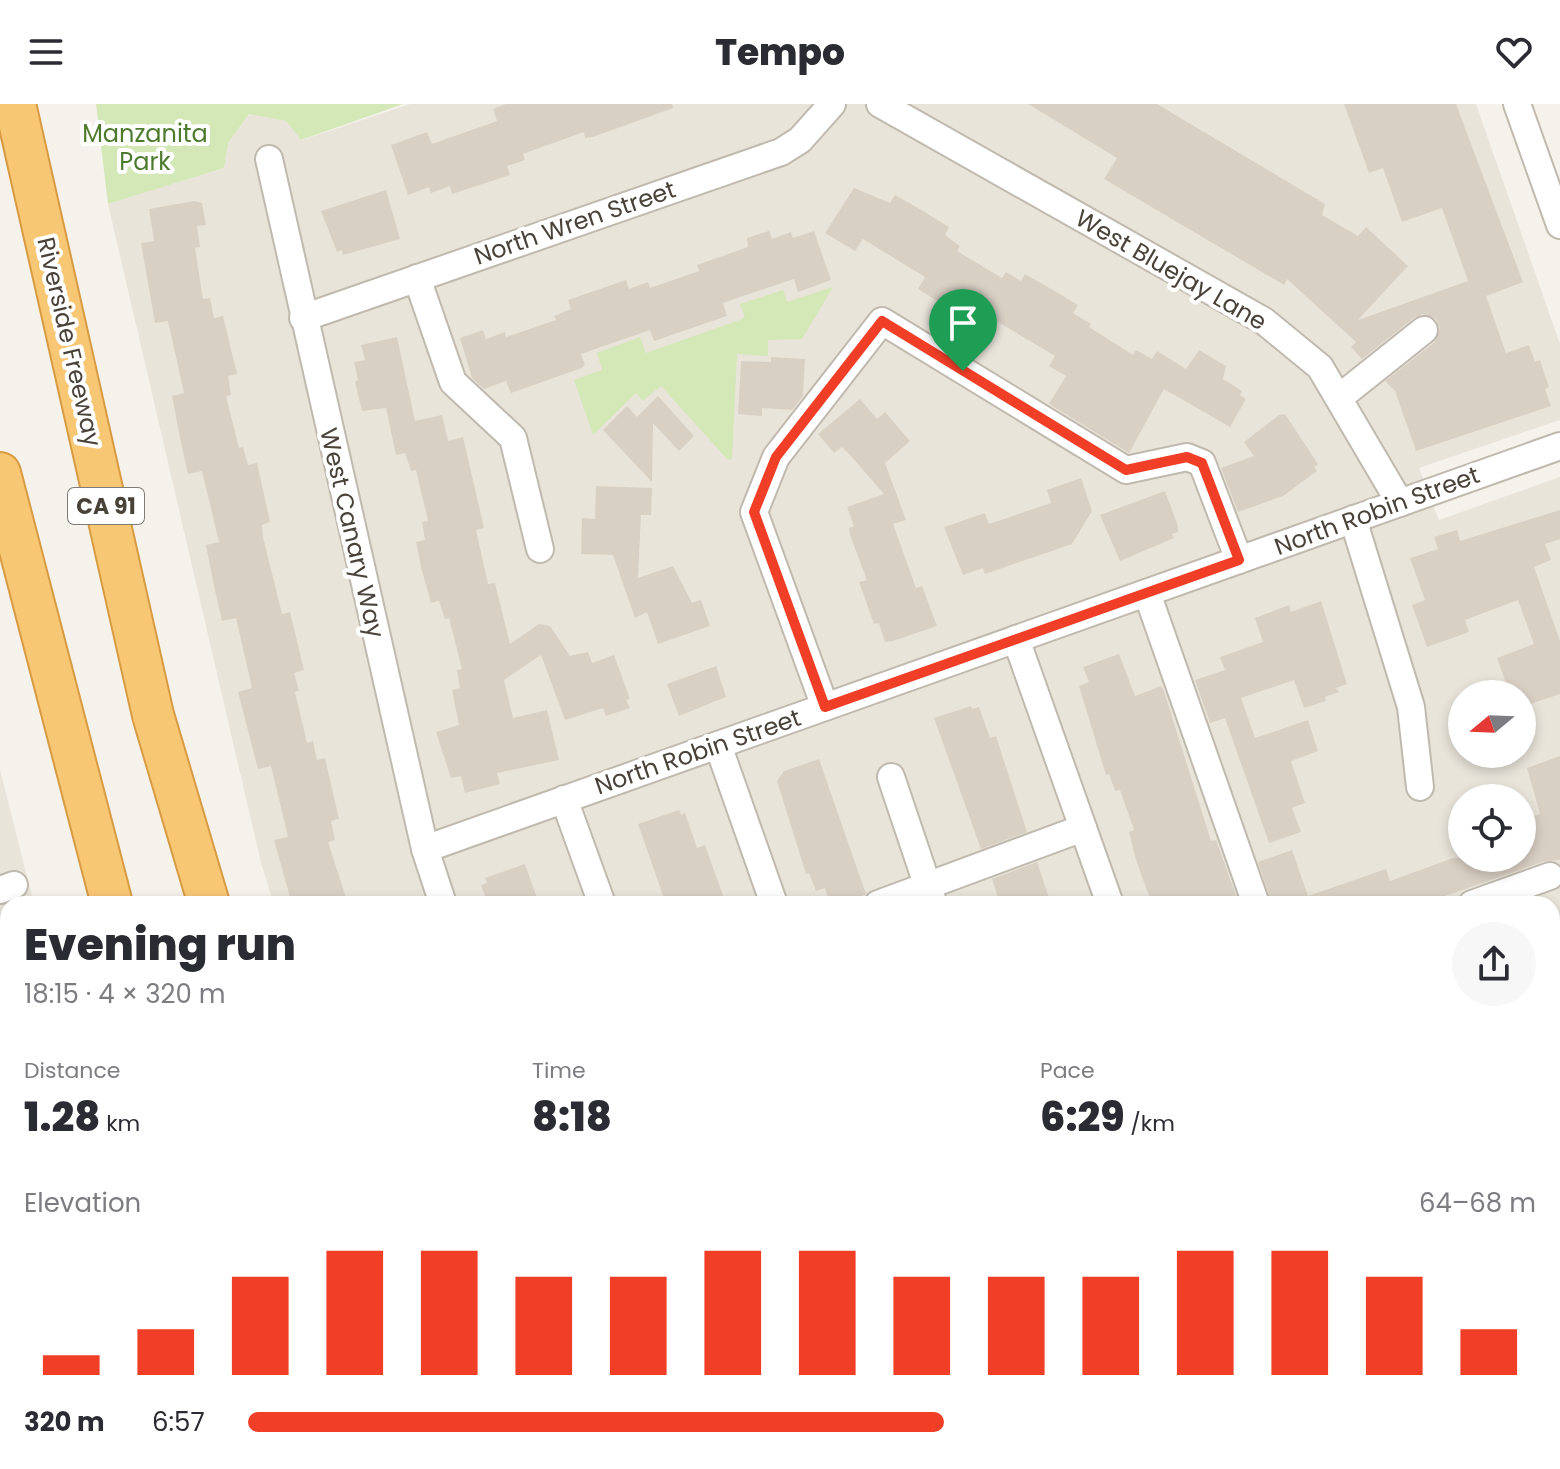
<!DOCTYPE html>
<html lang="en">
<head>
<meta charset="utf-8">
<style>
	:root { --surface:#fff; --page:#f7f7f7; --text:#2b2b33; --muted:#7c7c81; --accent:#f13e27 }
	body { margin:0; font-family:Poppins,sans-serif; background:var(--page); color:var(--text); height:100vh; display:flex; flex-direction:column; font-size:30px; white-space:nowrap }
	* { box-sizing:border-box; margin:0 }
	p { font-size:26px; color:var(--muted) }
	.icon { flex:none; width:44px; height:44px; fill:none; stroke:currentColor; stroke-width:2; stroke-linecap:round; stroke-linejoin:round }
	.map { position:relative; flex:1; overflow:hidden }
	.panel { position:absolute; left:0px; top:792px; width:1560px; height:574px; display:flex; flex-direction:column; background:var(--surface); border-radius:24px 24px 0 0; box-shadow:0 4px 12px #0003 }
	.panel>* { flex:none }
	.needle { width:52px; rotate:251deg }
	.controls { position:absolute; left:1448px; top:576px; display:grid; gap:16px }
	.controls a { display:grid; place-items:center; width:88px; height:88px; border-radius:50%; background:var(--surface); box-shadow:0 4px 12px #0003; font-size:40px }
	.pin { position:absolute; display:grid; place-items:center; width:68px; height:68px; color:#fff; margin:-82px -34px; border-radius:50% 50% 50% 0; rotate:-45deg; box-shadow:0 0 8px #0007 }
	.pin .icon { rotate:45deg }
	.round { display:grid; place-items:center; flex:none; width:84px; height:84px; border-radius:42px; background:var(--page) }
	.summary { display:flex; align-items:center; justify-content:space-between; height:136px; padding:0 24px }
	h1 { font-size:44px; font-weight:800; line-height:60px }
	.figures { display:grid; grid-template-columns:repeat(3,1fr); gap:12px; height:136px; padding:8px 24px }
	.figures div { display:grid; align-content:center }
	.figures b { font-size:40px; font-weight:800 }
	.figures small { font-size:22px; font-weight:400 }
	.figures p { font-size:22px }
	.chart { height:224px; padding:16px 24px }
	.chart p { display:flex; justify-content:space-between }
	.chart svg { width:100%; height:144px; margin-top:8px; stroke:var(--accent); stroke-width:6 }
	ul { padding:0 24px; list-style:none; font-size:26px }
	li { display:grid; grid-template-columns:128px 96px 1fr; align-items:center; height:60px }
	li i { height:20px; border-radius:10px; background:var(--accent) }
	header { display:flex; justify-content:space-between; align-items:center; height:104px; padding:0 24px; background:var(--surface); font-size:36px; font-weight:800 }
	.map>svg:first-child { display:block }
	.residential { fill:#e9e4da; fill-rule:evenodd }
	.education { fill:#ede6d6 }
	.green { fill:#d3e7b7 }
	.building { fill:#d9d0c4 }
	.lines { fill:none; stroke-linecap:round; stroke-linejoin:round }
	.minor-casing { stroke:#c0b9ae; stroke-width:30 }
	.highway-casing { stroke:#d79b43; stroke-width:44 }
	.minor { stroke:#fff; stroke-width:26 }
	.highway { stroke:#f8c774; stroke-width:40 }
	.route-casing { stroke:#fff; stroke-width:16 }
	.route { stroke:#f13e27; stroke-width:10 }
	.labels { text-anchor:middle; stroke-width:8; stroke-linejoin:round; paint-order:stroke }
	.shield { fill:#fff; stroke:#807b74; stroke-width:2 }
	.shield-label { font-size:22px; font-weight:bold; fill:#494239 }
	.park-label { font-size:24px; fill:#4e7a2e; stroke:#fff }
	.street-label { font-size:24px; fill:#494239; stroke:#fff }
</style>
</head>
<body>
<header><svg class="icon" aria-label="menu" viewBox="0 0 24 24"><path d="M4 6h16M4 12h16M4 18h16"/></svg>Tempo<svg class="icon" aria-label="heart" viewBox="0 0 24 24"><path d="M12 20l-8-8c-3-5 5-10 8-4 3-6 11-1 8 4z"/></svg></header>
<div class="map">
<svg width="1560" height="1365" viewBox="0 0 1560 1365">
	<rect width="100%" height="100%" fill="#f5f2ec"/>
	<g class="residential">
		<path d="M410,0h1066l84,240v76l-141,48 20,52 121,-43v449l-8,2v-24h-1278l-13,-41 -153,-659 116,-36 4,-25 21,-29 37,7 16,19zM1462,590h60v60h-60zM1462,694h60v60h-60z"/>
		<path d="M0,666l34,134h-26v558h217l3,7h-228z"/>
		<path d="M452,1358h681l3,7h-682z"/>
	</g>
	<path class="education" d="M1560,822v543h-424l-3,-7h419v-534z"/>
	<g class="green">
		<path d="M96,0h307l-102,36 -15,-19 -37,-7 -21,29 -4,25 -116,36z"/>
		<path d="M833,183l-31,52 -34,1v16l-31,-2 -5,105 -4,1 -67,-74 -18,15 -7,-8 -43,42 -19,-55 28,-10 -5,-17 43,-16 6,16 99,-35 -5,-14 43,-14 4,12z"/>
	</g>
	<g class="building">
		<path d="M506,0h166l1,4 -80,29 -8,1 -1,-6 -42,15 -19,7 2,6 -18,6 3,9 -58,19 -2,-8 -19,7 -2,-6 -21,8 -17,-50 36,-13 5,12 28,-10 37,-13 -4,-12z"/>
		<path d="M1028,0h129l168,100 -3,11 36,21 8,-9 42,39 -50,54 110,-39 -26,-73 -40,14 -19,-54 -14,5 -25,-69h112l67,178 -37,14 20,57 23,-8 6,17 5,-2 9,27 -4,2 6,17 -135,45 -21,-60 -10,-10 50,-39 5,-14 -4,-9 -14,-5 -7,3 -53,42 -11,-12 5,-5 -69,-63 -3,6 -180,-106 13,-21z"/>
		<path d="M854,84l36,15 5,-8 23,13 31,19 -4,8 15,11 -3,5 45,27 4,-6 15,9 4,-7 33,19 20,12 -5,8 18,11 -2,3 44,28 3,-5 16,9 5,-8 29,18 13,-19 27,16 -3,13 19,12 -2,4 6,4 -16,28 -66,-38 -35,64 -80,-49 17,-28 -17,-10 6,-10 -62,-37 -7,11 -31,-18 -37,-23 7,-12 -62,-38 -8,12 -30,-18z"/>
		<path d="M386,86l14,49 -57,16 -1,-5 -5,2 -16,-41z"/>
		<path d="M194,97l8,2 4,22 -9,1 3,21 -5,1 8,51 7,-1 4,20 9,-2 14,58 -9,2 3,19 -5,1 13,52 4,-1 5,18 9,-2 13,59 -8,3 1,12 19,77 8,-2 14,58 -10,3 5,18 -4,1 12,51 6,-2 4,19 8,-2 14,61 -8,2 4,19 -7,2 20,62h-56l-18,-64 14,-3 -17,-71 -13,3 -20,-77 14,-4 -16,-70 -14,3 -8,-35 -8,-41 13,-3 -17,-71 -14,3 -8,-36 -8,-42 12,-3 -16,-72 -13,2 -14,-80 13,-2 -5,-32z"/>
		<path d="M769,127l3,8 19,-7 2,6 21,-7 17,49 -33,12 -4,-13 -51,17 -20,7 4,13 -73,25 -4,-11 -69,24 4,11 -3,3 -71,25 -5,-12 -22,8 -12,-11 -12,-40 23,-8 3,9 19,-7 1,5 50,-17 -2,-4 17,-7 -3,-9 58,-20 3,9 19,-7 2,6 49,-17 -2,-6 51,-18 -1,-9z"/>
		<path d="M397,233l18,84 27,-6 6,26 15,-4 21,91 -8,2 12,54 7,-1 15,61 29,-20 11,2 20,30 18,-4 4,11 22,-8 16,44 -4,1 4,8 -24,8 -3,-8 -38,12 -24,-65 -37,25 9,38 34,-8 12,50 -62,13 3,11 -35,9 -4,-17 -10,2 -15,-46 23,-7 -7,-35 8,-2 -3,-18 5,-1 -13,-51 -4,1 -6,-18 -8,2 -10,-36 -5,-25 9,-2 -3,-18 6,-1 -12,-51 -5,1 -6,-18 -9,2 -10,-47 -24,3 -7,-29 3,-2 -4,-18 11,-2 -4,-15z"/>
		<path d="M771,253l34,2 -2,37 -11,14 -30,-2v8l-24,-2 3,-53 30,1z"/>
		<path d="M658,292l36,40 -15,15 -26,-28 -1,59 -49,-52 24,-24 10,11z"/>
		<path d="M860,295l17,20 8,-7 25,29 -25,22 21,57 -13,4 23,64 6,-2 15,40 -44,15 -8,1 -6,-19 -5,1 -15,-42 8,-2 -17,-45 -1,-7 5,-2 -7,-19 37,-13 -34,-39 -8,-8 -8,6 -16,-19z"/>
		<path d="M1285,310l33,50 -4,3 3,4 -34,25 -45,16 -17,-44 33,-12 -10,-14 35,-27z"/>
		<path d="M1081,374l11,33 -20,33 -87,30 -2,-6 -20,7 -19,-48 41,-14 4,11 62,-21 -4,-13z"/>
		<path d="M596,382l56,2 -1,27h-10l-3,63 35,-12 19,37 9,-3 9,26 -52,18 -11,-32 -12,6 -22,-63 -32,-1 1,-36 13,1z"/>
		<path d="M1165,387l13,35v6l-6,2 2,4 -54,23 -20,-46z"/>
		<path d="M1560,406v29l-15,5 6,16 -17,7 26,74v53l-38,13v-13h-12l-13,-36 37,-14 -16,-44 -53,20 4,12 -42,15 -15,-42 13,-5 -15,-42 28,-9 -4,-12 23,-7 3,11z"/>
		<path d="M1321,497l26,83 -11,4 3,4 -14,5 1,4 -22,7 -10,-28 -53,18 14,40 53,-18 10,31 -27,10 14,42 -13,5 9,24 -32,11 -44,-125 -15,5 -15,-43 30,-10 -5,-13 43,-15 -8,-24 34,-13 2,7z"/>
		<path d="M1119,550l16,42 26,-10 3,5 47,150 5,-1 23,64h-87l-16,-44 -7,-28 5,-2 -14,-40 -5,1 -6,-17 -3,1 -27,-89 10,-4 -6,-15z"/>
		<path d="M716,562l10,31 -47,19 -12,-32z"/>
		<path d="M971,602l1,3 7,-2 11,31 6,-2 31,96 -46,17 -47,-131z"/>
		<path d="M1560,652v104l-15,1 -123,43h-150l-14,-42 34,-12 16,46 78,-27 4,12 63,-23h69v-38l18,-6 -13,-46z"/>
		<path d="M819,655l47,135 -22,10h-14l-5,-16 -9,3 -7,-18 -3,1 -29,-93 7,-10z"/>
		<path d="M679,706l2,5 4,-2 12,35 8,-3 21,59h-60l-28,-80z"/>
		<path d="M1037,758l14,42h-51l-8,-25z"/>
		<path d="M525,760l14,40h-51l-7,-19 6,-2 -2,-5z"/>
	</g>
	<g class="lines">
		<g class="minor-casing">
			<g id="minor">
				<path d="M880,0l384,217 56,46 80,136"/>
				<path d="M1517,0l43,121"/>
				<path d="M269,55l156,690 18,55"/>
				<path d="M417,174l36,104 60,56 27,111"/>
				<path d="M303,214l478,-166 19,-12 32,-36"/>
				<path d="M1340,293l84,-67"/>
				<path d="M1353,415l58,188 9,80"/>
				<path d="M1147,489l109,311"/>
				<path d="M1016,535l94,265"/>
				<path d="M825,603l-71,-195 22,-55 106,-136 244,149 61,-13 15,6 37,97"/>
				<path d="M718,641l56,159"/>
				<path d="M891,673l42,125"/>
				<path d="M564,695l38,105"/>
				<path d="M425,745l1135,-403"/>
				<path d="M0,786l14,-5"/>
				<path d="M878,800l205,-76"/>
				<path d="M1472,800l78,-28"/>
				<path d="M0,1310l8,23"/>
				<path d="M17,1358l2,7"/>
				<path d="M629,1358l3,7"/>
				<path d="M973,1358l2,7"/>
				<path d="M1533,1358l3,7"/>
			</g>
		</g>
		<g class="highway-casing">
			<g id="highway">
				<path d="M15,0l138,611 56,189"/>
				<path d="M0,369l112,431"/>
				<path d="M285,1358l2,7"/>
				<path d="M391,1358l2,7"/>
			</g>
		</g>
		<use href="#minor" class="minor"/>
		<use href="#highway" class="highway"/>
	</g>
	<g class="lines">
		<g class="route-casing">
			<path id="route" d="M882,217l244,149 61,-13 15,6 37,97 -414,147 -71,-195 22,-55z"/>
		</g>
		<use href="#route" class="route"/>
	</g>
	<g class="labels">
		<rect class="shield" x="68" y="384" width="76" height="36" rx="6"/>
		<g class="shield-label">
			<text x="106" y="410">CA 91</text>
		</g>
		<g class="park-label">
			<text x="145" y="38">Manzanita<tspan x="145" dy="28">Park</tspan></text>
		</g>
		<g class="street-label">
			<text transform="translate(575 119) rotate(-19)" y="8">North Wren Street</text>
			<text transform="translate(1171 166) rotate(30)" y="8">West Bluejay Lane</text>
			<text transform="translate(69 238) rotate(77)" y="8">Riverside Freeway</text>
			<text transform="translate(1377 407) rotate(-20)" y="8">North Robin Street</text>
			<text transform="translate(352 429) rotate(77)" y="8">West Canary Way</text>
			<text transform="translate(698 648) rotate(-19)" y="8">North Robin Street</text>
		</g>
	</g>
</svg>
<div class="controls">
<a><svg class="needle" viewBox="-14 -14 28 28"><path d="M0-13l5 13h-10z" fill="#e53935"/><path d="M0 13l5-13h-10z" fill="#7c7c81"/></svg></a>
<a><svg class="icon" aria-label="locate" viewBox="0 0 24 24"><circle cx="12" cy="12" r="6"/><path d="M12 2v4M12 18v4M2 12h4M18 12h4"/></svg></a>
</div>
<div class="pin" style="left:963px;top:267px;background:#1e9e55"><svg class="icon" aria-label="arrive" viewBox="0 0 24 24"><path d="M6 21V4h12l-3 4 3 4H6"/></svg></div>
<section class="panel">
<div class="summary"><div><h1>Evening run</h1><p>18:15 · 4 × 320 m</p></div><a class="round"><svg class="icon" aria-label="share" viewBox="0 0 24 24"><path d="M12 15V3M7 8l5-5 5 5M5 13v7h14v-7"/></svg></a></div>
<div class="figures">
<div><p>Distance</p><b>1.28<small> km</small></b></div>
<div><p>Time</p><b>8:18</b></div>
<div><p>Pace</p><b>6:29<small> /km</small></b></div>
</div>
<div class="chart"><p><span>Elevation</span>64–68 m</p>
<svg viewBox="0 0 160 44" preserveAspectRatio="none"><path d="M5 44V38M15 44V30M25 44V14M35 44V6M45 44V6M55 44V14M65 44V14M75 44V6M85 44V6M95 44V14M105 44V14M115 44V14M125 44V6M135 44V6M145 44V14M155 44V30"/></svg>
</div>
<ul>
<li><b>320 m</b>6:57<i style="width:54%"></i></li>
</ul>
</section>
</div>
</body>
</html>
